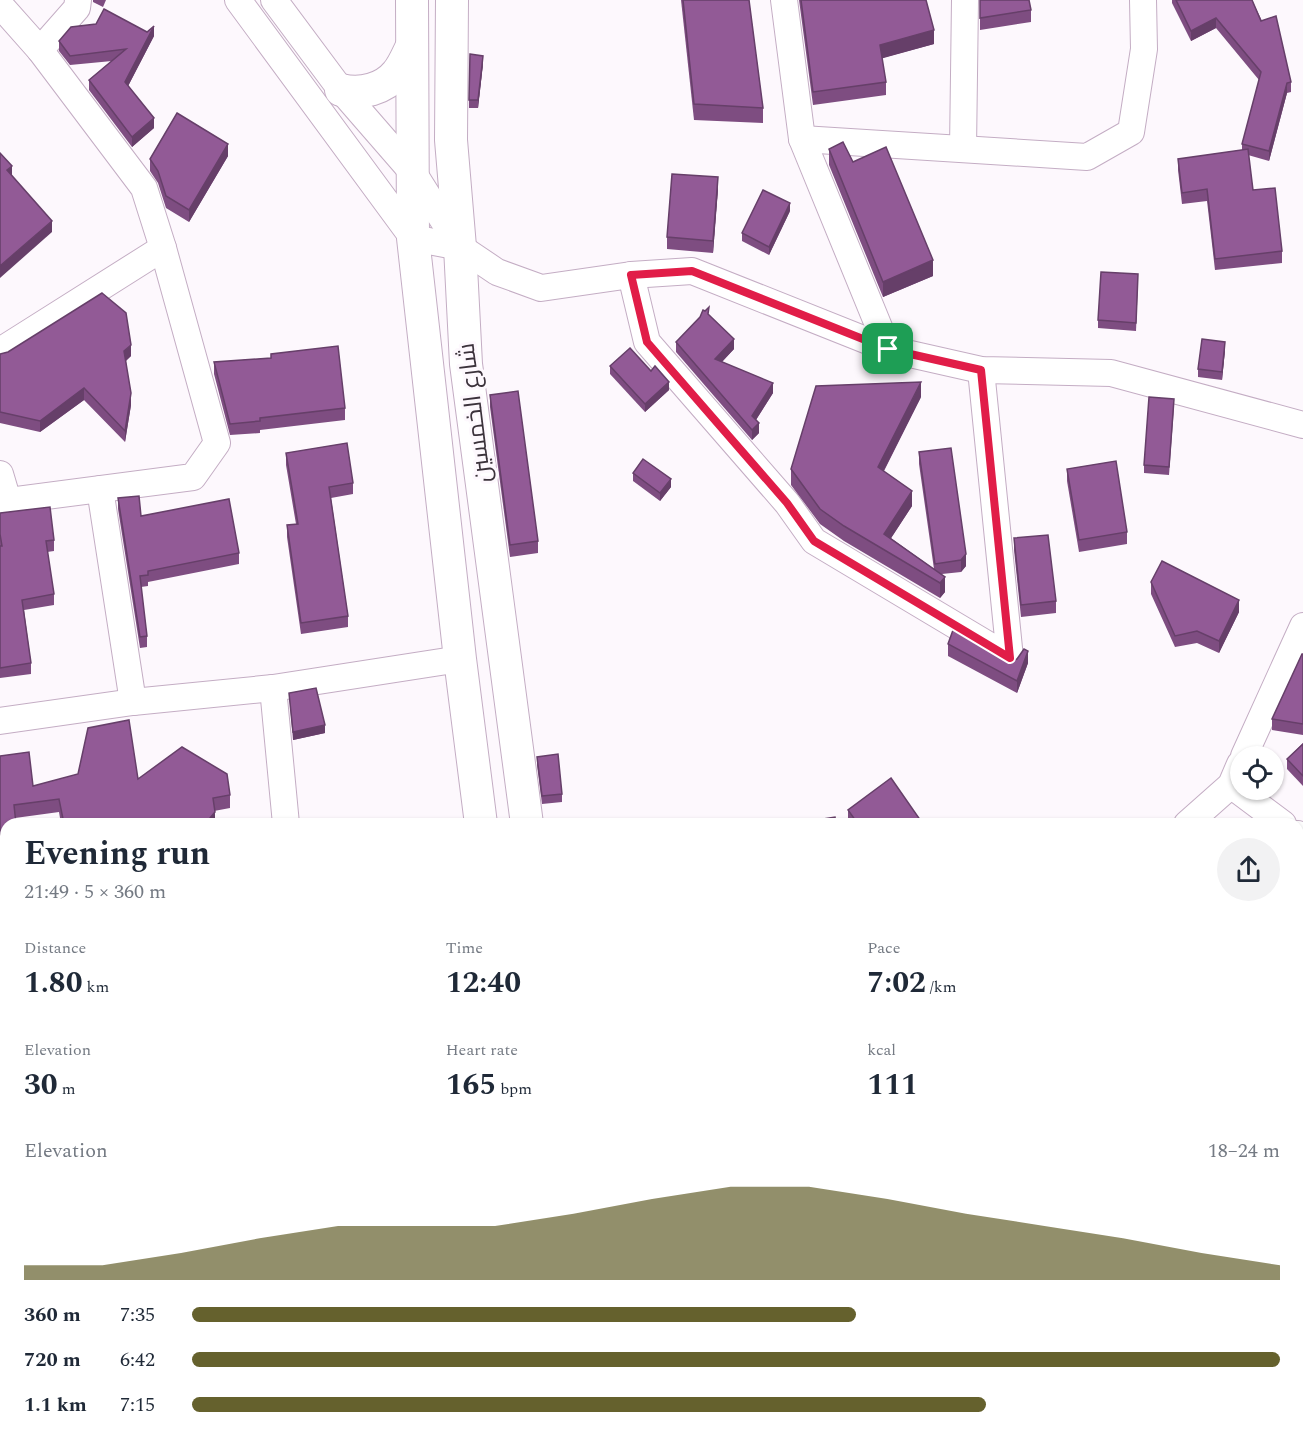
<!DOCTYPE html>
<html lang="en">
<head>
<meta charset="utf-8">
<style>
	:root { --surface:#fff; --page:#f2f2f3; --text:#1f2937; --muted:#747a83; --accent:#65612d }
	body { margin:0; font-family:Spectral,Cairo,serif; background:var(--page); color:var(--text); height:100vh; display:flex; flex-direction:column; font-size:22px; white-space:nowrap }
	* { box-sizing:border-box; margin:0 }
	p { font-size:20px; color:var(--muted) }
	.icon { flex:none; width:33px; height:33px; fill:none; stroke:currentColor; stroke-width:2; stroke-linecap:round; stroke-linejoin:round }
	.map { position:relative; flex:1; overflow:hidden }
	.drawer { position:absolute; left:0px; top:818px; width:1304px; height:622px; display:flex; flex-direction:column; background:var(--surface); border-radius:18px 18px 0 0; box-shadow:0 2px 4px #0004 }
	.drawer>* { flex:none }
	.buttons { position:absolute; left:1230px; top:746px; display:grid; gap:12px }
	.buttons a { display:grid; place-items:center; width:54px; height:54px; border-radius:50%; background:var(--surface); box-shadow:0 2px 4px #0004; font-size:30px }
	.pin { position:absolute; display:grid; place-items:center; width:51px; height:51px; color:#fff; margin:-26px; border-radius:12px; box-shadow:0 3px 9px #0006 }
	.round { display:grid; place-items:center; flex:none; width:63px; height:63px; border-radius:32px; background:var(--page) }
	.headline { display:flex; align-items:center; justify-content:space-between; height:102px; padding:0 24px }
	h1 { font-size:33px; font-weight:700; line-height:45px }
	.metrics { display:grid; grid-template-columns:repeat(3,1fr); gap:9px; height:102px; padding:6px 24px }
	.metrics div { display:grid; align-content:center }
	.metrics b { font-size:30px; font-weight:700 }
	.metrics small { font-size:16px; font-weight:400 }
	.metrics p { font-size:16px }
	.chart { height:168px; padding:12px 24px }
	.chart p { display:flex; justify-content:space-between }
	.chart svg { width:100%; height:108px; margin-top:6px; fill:var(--accent); opacity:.7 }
	ul { padding:0 24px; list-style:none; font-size:20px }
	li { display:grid; grid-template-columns:96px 72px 1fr; align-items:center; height:45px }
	li i { height:15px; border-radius:8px; background:var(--accent) }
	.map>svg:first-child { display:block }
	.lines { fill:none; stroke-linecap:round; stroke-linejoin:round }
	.minor-casing { stroke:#c4adc4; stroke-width:28 }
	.major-casing { stroke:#c4adc4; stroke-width:34 }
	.minor { stroke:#fff; stroke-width:26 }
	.major { stroke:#fff; stroke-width:32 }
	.wall { fill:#7e4d81 }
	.shaded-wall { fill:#663f69 }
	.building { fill:#925a96; stroke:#663f69; stroke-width:1.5 }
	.route-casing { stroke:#fff; stroke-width:12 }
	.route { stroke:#e11d48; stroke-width:8 }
	.labels { text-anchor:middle; stroke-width:6; stroke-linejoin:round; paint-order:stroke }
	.street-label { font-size:24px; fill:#3b323b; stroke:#fdf8fd }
</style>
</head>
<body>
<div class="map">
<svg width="1303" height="1439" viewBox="0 0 1303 1439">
	<rect width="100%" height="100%" fill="#fdf8fd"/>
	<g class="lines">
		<g class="minor-casing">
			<g id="minor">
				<path d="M238,0l175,238 47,9 37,25 44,16 90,-13 61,-4 196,78 93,21 130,3 192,52"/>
				<path d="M274,0l67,90 73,84 46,73"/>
				<path d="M784,0l18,139 86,210"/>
				<path d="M0,5l40,45 104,138 19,60 54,195 -24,34 -193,25"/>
				<path d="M40,50l37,-42 1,-8"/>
				<path d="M802,139l285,18 44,-25 13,-83 -1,-49"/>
				<path d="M963,149l2,-149"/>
				<path d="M631,275l16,67 140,161 27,38 196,117 -29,-288"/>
				<path d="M0,351l163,-103"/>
				<path d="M0,474l8,27"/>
				<path d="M100,489l33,213"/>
				<path d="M273,688l13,136"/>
				<path d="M0,721l133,-19 140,-14 187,-29"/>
				<path d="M1244,756l59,-130"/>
				<path d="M1231,785l52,39"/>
				<path d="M1187,824l44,-39 9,-21"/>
				<path d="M1298,834l5,4"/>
				<path d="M0,899l6,-1"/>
				<path d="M1298,967l5,-11"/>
				<path d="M6,1131l-5,9 5,49"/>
				<path d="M206,1434l1,5"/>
			</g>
		</g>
		<g class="major-casing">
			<g id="major">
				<path d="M412,0l1,238 47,421 21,165"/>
				<path d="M452,0l-1,140 9,107 6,117 61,460"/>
				<path d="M341,90c20,5 43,-1 56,-17 6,-7 10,-17 14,-25"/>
				<path d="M562,1434v5"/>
				<path d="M611,1434l1,5"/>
			</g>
		</g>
		<use href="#minor" class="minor"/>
		<use href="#major" class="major"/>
	</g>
	<g class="wall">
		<path d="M93,0h13l-3,7 -10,-5z"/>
		<path d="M681,0h68l14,108v15l-69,-3z"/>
		<path d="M799,0h127l8,44 -52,14 4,24v13l-73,10z"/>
		<path d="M980,0l51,10v12l-51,8z"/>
		<path d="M1172,0h80l39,82v10l-4,1 -18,68 -21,-6 5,35 29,61v12l-67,7 -8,-69 -25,3 -4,-34v-11l64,-9v-6l17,-64 -43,-52 -25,13 -19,-38z"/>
		<path d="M154,36l-26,50 26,42 -22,19 -43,-57v-10l23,-19 -42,4 -11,-14v-10z"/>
		<path d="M483,64l-5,44h-9v-8z"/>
		<path d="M829,149l24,13 80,114 -50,21 -54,-132z"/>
		<path d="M228,156l-39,66 -23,-14 -8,-25 -8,-12v-12z"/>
		<path d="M718,189l-5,64 -46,-4v-12z"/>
		<path d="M790,211l-21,44 -27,-14v-8z"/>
		<path d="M1138,282l-2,49 -38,-3v-8z"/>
		<path d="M709,315l25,34 -12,13 51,31 -17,27 3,13 -7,7 -76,-88v-10z"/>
		<path d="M1225,350l-3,30 -24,-3v-8z"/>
		<path d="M0,354l131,2 -5,5 5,44 -6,37 -41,-42 -44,32 -40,-9z"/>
		<path d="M271,358l74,50v12l-85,10v3l-30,2 -16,-61v-12z"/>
		<path d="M610,366l41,5 18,19 -24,22 -35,-38z"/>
		<path d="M490,395l48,146v12l-28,4 -20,-150z"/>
		<path d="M921,397l-37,74 28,35 -21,32 43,31 -15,-105v-12l47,114 -5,6 -19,2 3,18 -5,6 -96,-57 -24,-17 -29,-39v-16z"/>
		<path d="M1174,407l-5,68 -25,-2v-8z"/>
		<path d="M286,453l67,30v11l-22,4 17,118v11l-47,7 -14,-97v-12l9,-1 -10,-59z"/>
		<path d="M1067,469l60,63v12l-48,8 -12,-71z"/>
		<path d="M633,473l38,14 -11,14 -27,-20z"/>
		<path d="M118,498l23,18 98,37v11l-91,18v4l-7,1 6,49v11l-7,1 -22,-139z"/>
		<path d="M0,513l54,27v11l-7,1 7,42v11l-30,5 7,53v11l-31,4z"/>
		<path d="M1014,538l42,63v12l-35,4 -7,-67z"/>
		<path d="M1151,582l88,30 -20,41 -22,-10 -22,4 -24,-53z"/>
		<path d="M948,644l55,15 25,4 -11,30 -69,-37z"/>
		<path d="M1303,654v81l-31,-5v-11z"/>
		<path d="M289,693l36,40 -32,7z"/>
		<path d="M1303,743v43l-16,-17v-10z"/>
		<path d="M0,756l33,30 105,-7 92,16v13l-16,3 1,13h-154l-2,-12 -44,6 -9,6v54l-6,1z"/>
		<path d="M537,757l25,37v8l-20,2 -5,-39z"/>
		<path d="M848,810l75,14h-73l-2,-4z"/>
		<path d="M1303,972v83l-2,5 -3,-2v-80z"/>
		<path d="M6,977v20l-2,-1v-12z"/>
		<path d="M6,1021v62l-6,1v-62z"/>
		<path d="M0,1264l6,1v169l197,4 350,1h-553l2,-117 -2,-24z"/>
		<path d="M1298,1273l5,4v58l-5,-4z"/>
		<path d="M968,1434h56l-3,5h-43z"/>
		<path d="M1254,1434h24l-3,5h-13z"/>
	</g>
	<g class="shaded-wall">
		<path d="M1216,18v10l-25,13v-10z"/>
		<path d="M154,26v10l-29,56v-10z"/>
		<path d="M934,30v14l-54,15v-14z"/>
		<path d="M483,56v8l-5,44v-8z"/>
		<path d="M1287,83v10l-18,68v-10z"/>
		<path d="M154,118v10l-22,19v-10z"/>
		<path d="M228,144v12l-39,66v-12z"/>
		<path d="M12,166v12l-5,-8z"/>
		<path d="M718,177v12l-5,64v-12z"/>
		<path d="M790,203v8l-21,44v-8z"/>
		<path d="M52,221v11l-52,46v-12z"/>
		<path d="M933,260v16l-50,21v-15z"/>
		<path d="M734,339v10l-19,20v-10z"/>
		<path d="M1225,342v8l-3,30v-8z"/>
		<path d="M131,345v11l-7,6v-11z"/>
		<path d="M669,382v8l-24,22v-8z"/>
		<path d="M921,382v15l-43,85v-15z"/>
		<path d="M773,383v10l-21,33v-10z"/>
		<path d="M84,388v12l-44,32v-11z"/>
		<path d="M131,393v12l-6,37v-11z"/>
		<path d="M759,423v10l-7,7v-10z"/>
		<path d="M671,479v8l-11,14v-8z"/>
		<path d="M912,491v15l-28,43v-15z"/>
		<path d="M966,554v12l-5,6v-12z"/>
		<path d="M945,577v15l-5,6v-15z"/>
		<path d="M1239,600v12l-20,41v-12z"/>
		<path d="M1028,651v12l-11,30v-12z"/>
		<path d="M325,725v8l-32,7v-8z"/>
		<path d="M215,812v12h-10z"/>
		<path d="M1303,1047v8l-2,5v-8z"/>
		<path d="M1303,1381v12l-5,9v-12z"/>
		<path d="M1016,1434h8l-3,5h-8z"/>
		<path d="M1272,1434h6l-3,5h-3z"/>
	</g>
	<g class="building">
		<path d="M683,0h66l14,108 -69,-4z"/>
		<path d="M801,0h125l8,30 -54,15 6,37 -73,10z"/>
		<path d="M980,0h49l2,10 -51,8z"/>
		<path d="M1176,0h76l9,21 15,-5 15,66 -4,1 -18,68 -27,-7 19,-72 -45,-54 -25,13z"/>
		<path d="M104,9l43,23 7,-6 -29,56 29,36 -22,19 -43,-57 37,-31 -56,7 -11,-15 12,-14 25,-3z"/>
		<path d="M470,54l13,2 -5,44h-9z"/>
		<path d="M177,113l51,31 -39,66 -23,-14 -8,-25 -8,-12z"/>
		<path d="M843,142l10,20 33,-15 47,113 -50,22 -54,-133z"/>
		<path d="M1248,149l5,41 22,-2 7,63 -67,8 -8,-70 -25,4 -4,-34z"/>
		<path d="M0,153l12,13 -5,4 45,51 -52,45z"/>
		<path d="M672,174l46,3 -5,64 -46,-4z"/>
		<path d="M763,190l27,13 -21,44 -27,-14z"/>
		<path d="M1101,272l37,2 -2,49 -38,-3z"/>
		<path d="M102,293l24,20 5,32 -7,6 7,42 -6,38 -41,-43 -44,33 -40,-9v-58l8,-2z"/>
		<path d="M709,307l-1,7 26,25 -19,20 58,24 -21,33 7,7 -7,7 -76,-88 24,-25 3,-7 2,1z"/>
		<path d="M1202,339l23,3 -3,30 -24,-3z"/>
		<path d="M338,346l7,62 -85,10v3l-30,3 -16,-62 57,-4v-4z"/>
		<path d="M630,348l21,23 4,-5 14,16 -24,22 -35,-38z"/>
		<path d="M921,382l-43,85 34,24 -28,43 61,43 -5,6 -96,-57 -24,-17 -29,-40 25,-83z"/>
		<path d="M518,391l20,150 -28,4 -20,-150z"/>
		<path d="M1149,397l25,2 -5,68 -25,-2z"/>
		<path d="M347,443l6,40 -24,4 19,129 -47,7 -14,-98 11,-1 -12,-71z"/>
		<path d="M951,448l15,106 -5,6 -26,4 -16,-112z"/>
		<path d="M643,459l28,20 -11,14 -27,-20z"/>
		<path d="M1116,461l11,71 -48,8 -12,-71z"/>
		<path d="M139,496l2,20 88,-17 10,54 -91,18v4l-8,1 7,60 -7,1 -22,-139z"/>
		<path d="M50,507l4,33 -8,1 8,53 -32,6 9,63 -31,5v-122h2l-2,-12v-21z"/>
		<path d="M1048,535l8,66 -35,4 -7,-67z"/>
		<path d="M1162,561l77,39 -20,41 -22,-10 -22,5 -24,-54z"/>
		<path d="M953,630l50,29 8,2 6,-2 7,-10 4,2 -11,30 -69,-37z"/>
		<path d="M1302,654h1v70l-31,-5z"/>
		<path d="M316,688l9,37 -32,7 -4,-39z"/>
		<path d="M129,720l9,59 44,-32 45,27 3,21 -17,3 2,14 -10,12h-141l-5,-25 -45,6 2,19h-10v41l-6,1v-110l29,-4 4,34 45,-12 10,-46z"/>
		<path d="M1303,744v32l-16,-17z"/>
		<path d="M558,754l4,40 -20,2 -5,-39z"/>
		<path d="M891,778l32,46h-65l-10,-14z"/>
		<path d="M835,817l1,7h-45z"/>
		<path d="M379,820v4h-31z"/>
		<path d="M1303,972v75l-2,5 -3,-2v-72l1,-4z"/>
		<path d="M6,1021v54l-6,1v-54z"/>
		<path d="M0,1264l6,1v169h190l7,4h6l8,-4h331l5,5h-553v-117h3l-3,-40z"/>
		<path d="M1298,1273l5,4v46l-5,-4z"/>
		<path d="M1298,1364l5,3v14l-5,9z"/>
		<path d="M576,1434h22l1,2 4,3h-32z"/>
		<path d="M626,1434h43l1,5h-50l4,-2z"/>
		<path d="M998,1434h18l-3,5h-6z"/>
	</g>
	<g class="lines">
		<g class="route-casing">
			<path id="route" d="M692,271l196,78 93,21 29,288 -196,-117 -27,-38 -140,-161 -16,-67z"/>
		</g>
		<use href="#route" class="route"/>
	</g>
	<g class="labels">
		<g class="street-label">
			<text transform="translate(474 413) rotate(-97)" y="8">شارع الخمسين</text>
		</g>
	</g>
</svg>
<div class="buttons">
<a><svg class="icon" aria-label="locate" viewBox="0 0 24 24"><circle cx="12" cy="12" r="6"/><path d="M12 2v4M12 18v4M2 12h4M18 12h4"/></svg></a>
</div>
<div class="pin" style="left:888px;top:349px;background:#1e9e55"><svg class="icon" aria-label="arrive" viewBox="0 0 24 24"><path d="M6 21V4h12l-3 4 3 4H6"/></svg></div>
<section class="drawer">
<div class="headline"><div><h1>Evening run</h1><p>21:49 · 5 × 360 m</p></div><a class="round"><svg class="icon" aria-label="share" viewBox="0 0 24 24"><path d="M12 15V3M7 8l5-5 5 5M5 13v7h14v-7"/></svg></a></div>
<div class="metrics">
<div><p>Distance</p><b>1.80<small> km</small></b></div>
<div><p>Time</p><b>12:40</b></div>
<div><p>Pace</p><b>7:02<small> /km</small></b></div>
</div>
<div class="metrics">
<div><p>Elevation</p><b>30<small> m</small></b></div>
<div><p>Heart rate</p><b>165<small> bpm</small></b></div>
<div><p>kcal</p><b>111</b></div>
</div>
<div class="chart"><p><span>Elevation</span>18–24 m</p>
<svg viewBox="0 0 160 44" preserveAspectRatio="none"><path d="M0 44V38L10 38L20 33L30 27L40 22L50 22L60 22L70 17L80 11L90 6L100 6L110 11L120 17L130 22L140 27L150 33L160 38V44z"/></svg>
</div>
<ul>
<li><b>360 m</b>7:35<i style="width:61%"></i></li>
<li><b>720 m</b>6:42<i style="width:100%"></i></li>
<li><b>1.1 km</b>7:15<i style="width:73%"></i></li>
</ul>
</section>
</div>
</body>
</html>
